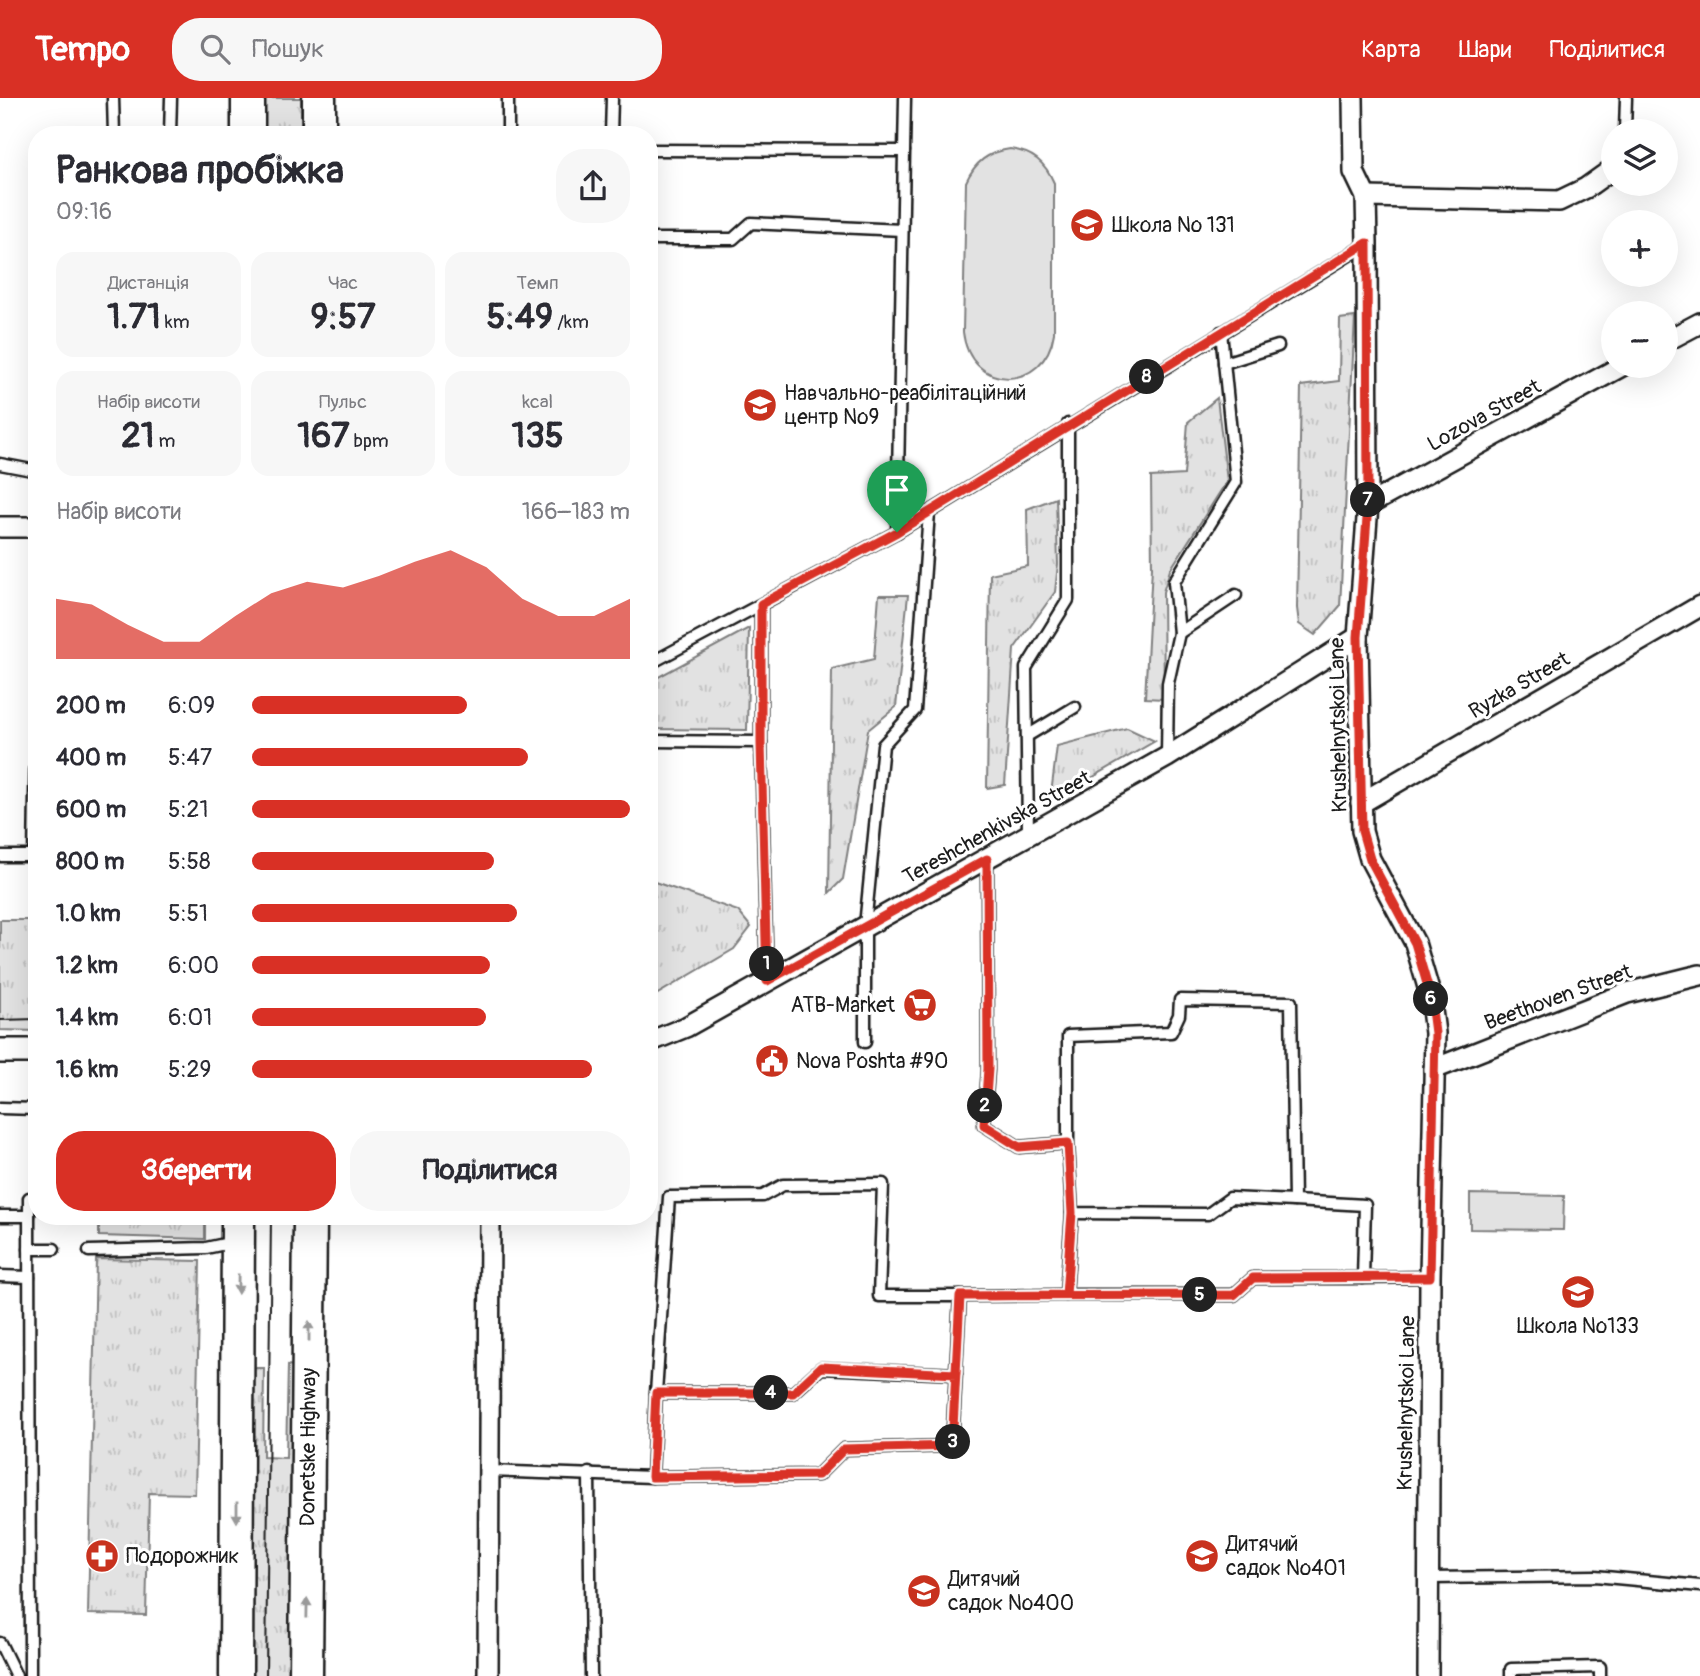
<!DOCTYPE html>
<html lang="uk">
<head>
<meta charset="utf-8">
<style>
	:root { --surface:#fff; --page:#f7f7f7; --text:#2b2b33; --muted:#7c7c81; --accent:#d93025 }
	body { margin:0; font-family:Pangolin,sans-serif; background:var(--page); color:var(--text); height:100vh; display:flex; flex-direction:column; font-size:26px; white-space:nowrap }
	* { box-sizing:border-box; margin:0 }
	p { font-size:23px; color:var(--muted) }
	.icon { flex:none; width:38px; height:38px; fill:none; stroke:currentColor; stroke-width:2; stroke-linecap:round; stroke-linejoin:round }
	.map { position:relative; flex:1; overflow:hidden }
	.side { position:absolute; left:28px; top:28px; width:630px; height:1099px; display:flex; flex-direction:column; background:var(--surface); border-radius:28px; box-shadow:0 7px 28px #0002 }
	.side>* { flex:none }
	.controls { position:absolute; left:1601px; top:21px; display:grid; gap:14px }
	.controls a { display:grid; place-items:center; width:77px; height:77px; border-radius:50%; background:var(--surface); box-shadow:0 7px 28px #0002; font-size:35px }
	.pin { position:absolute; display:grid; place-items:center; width:60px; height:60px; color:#fff; margin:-72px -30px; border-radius:50% 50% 50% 0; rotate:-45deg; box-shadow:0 0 7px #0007 }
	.pin .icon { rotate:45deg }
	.km { position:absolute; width:35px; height:35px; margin:-18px; border-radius:50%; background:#222; color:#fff; font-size:19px; line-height:35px; text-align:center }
	.round { display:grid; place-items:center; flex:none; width:74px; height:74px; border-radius:28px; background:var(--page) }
	.head { display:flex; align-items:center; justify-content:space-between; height:119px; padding:0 28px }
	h1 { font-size:38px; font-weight:700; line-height:52px }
	.stats { display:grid; grid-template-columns:repeat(3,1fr); gap:10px; height:119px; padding:7px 28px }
	.stats div { display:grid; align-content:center; border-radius:18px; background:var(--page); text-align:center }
	.stats b { font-size:35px; font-weight:700 }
	.stats small { font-size:19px; font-weight:400 }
	.stats p { font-size:19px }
	.chart { height:196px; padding:14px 28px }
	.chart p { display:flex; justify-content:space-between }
	.chart svg { width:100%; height:126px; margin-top:7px; fill:var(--accent); opacity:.7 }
	.primary-button { display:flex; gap:14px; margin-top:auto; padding:14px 28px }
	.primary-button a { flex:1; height:80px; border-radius:28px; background:var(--accent); color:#fff; font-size:28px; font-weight:700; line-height:80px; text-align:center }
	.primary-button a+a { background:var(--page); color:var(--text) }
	ul { padding:0 28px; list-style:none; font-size:23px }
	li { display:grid; grid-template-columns:112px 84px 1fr; align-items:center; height:52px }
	li i { height:18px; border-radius:9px; background:var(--accent) }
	header { display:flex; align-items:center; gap:42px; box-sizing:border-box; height:98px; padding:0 35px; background:var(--accent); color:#fff }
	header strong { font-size:33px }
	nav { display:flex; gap:38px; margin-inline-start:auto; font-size:24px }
	.search { width:490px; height:63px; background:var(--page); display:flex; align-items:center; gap:18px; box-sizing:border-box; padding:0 24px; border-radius:28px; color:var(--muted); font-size:26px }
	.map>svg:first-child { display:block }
	.grass { fill:url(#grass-tufts); stroke:#7f7f7f; stroke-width:2 }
	.pitch { fill:#e2e2e2; stroke:#7f7f7f; stroke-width:2 }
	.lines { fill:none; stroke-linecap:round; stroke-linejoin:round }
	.service-casing { stroke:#1c1c1c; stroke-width:15 }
	.minor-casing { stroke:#1c1c1c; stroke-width:24 }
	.tertiary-casing { stroke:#1c1c1c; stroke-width:28 }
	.trunk-casing { stroke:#1c1c1c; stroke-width:37 }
	.service { stroke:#fff; stroke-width:10 }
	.minor { stroke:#fff; stroke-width:19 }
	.tertiary { stroke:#fff; stroke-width:23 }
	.trunk { stroke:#fff; stroke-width:32 }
	.tram { stroke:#1c1c1c; stroke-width:2 }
	.oneway { fill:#999 }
	.route-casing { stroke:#fff; stroke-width:14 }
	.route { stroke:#d93025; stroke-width:9 }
	.labels { text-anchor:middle; stroke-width:6; stroke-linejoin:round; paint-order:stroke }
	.poi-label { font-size:21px; fill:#1c1c1c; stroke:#fff; text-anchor:start }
	.street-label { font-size:21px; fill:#1c1c1c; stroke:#fff }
</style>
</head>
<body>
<header>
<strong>Tempo</strong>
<div class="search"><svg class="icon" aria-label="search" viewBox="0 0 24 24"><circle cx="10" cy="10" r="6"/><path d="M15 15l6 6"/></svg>Пошук</div>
<nav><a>Карта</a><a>Шари</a><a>Поділитися</a></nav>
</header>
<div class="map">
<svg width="1700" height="1578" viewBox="0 0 1700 1578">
	<defs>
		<pattern id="grass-tufts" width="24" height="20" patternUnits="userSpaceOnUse" patternTransform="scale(1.75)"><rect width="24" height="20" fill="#e2e2e2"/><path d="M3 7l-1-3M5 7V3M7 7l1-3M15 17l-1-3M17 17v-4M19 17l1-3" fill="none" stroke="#c1c1c1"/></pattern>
	</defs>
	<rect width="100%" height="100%" fill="#fff"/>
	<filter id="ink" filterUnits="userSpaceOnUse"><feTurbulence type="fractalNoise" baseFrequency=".0143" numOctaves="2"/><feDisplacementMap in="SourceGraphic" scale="14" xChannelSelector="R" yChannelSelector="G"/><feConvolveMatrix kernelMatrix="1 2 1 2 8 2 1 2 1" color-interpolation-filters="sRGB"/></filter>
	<g filter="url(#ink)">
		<g class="grass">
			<rect x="262" y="0" width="39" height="37"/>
			<path d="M1355,219l-15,289 -25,29 -16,-11 -2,-16 4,-222 38,-5 1,-62z"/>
			<path d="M1217,300l10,83 -57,89 -7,22 1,107 -19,-1 7,-131 -1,-90 33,-2 4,-53z"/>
			<path d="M1056,400l2,66 -3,28 -41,57 -9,136 -18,3 3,-214 38,-8 -1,-57z"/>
			<path d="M879,497h29l-12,112 -28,23 -25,149 -14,14 3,-224 42,-10z"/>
			<path d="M749,530l-2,102 -98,-1v-47z"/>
			<path d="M1127,630l28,13 -105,61 7,-56z"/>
			<path d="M649,782l89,31 13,16 -17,22 -85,50z"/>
			<path d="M0,822h37v111l-37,-1z"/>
			<path d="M99,1118h106v23l-106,-3z"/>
			<path d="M96,1161l104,2 -5,233 -46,-1 -3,122 -58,-1z"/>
			<path d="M288,1267l5,1 -2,310h-39l1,-308h11l-1,89 23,1z"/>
		</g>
		<g class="pitch">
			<path d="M1010,51c23,3 35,13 44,34v150c-9,60 -84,60 -91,-1l3,-150c9,-20 22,-30 44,-33z"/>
			<path d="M1470,1096l94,2 -1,34 -93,-1z"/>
		</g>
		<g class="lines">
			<g class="service-casing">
				<g id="service">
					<path d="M113,0l1,37"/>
					<path d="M1625,33l1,-33"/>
					<path d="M170,37l1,-37"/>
					<path d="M508,37v-37"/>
					<path d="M611,37l1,-37"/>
					<path d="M649,52l255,1"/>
					<path d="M649,141h84l18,-16 151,7"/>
					<path d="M1224,265l54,-17"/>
					<path d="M0,366l37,7"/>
					<path d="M897,434l8,-434"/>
					<path d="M761,507v137l6,239"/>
					<path d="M1179,535l57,-38"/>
					<path d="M649,566l248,-132 470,-288"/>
					<path d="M1027,638l48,-29"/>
					<path d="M649,643l112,1"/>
					<path d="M1167,659l1,-74 11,-50 -5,-51 62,-100 -15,-150"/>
					<path d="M1028,736l-2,-166 42,-68v-176"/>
					<path d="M0,758h34l3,-183"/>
					<path d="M987,761l1,211 -4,55 35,22 49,-4v-107l103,-4 8,-17 1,-15 111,2 3,199 -64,-3 -22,16 -136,-1 -4,-70"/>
					<path d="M865,944v-116l18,-181 32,-35 14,-198"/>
					<path d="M0,1010l37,1"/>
					<path d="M29,1100l1,478"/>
					<path d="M1294,1103l71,4 -2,73 67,-1"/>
					<path d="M1072,1115l-6,82h168l19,-17h110"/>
					<path d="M0,1118h29"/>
					<path d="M29,1151h25"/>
					<path d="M89,1153l117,-3 28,-6"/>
					<path d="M0,1178l29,1"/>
					<path d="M956,1276l-135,-6 -28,25h-137l13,-196 94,-1 20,-11 100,-1 -4,112h81"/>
					<path d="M489,1373l163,6 4,-84"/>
					<path d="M589,1375l2,203"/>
					<path d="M652,1379l166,-2 26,-26 108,-3 8,-150 106,-1"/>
					<path d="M1428,1480l167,-2 105,10"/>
					<path d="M0,1545l16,33"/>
					<path d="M1511,1578v-7l89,-2v9"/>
				</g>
			</g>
			<g class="minor-casing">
				<g id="minor">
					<path d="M1353,0l1,74 12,25 1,46 1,262 -10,132 4,194 8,28 45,84 15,51 5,39 -5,244 -2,399"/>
					<path d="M1366,99l193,4 27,-13 28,-20"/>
					<path d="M1666,243l34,-18"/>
					<path d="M1368,407l254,-139"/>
					<path d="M0,429h37"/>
					<path d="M1361,705l339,-197"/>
					<path d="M649,944l37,-15 481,-270 191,-120"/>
					<path d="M1434,971l193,-76 73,-18"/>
					<path d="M488,1578l2,-460"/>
				</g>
			</g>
			<g class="tertiary-casing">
				<path id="tertiary" d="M0,953h37"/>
			</g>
			<g class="trunk-casing">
				<g id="trunk">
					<path d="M248,0v37"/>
					<path d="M319,0v37"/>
					<path d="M236,1578l2,-460"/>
					<path id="s1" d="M306,1578l4,-460"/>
				</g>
			</g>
			<use href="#service" class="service"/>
			<use href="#minor" class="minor"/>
			<use href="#tertiary" class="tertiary"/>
			<use href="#trunk" class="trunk"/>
			<g class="tram">
				<path d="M0,922l37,-1"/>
				<path d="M266,1578l5,-460"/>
			</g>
		</g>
		<defs><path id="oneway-solid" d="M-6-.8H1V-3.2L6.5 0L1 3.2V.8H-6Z" transform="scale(1.75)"/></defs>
		<g class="oneway">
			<use href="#oneway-solid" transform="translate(238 1186) rotate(91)"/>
			<use href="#oneway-solid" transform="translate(309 1233) rotate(-90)"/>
			<use href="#oneway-solid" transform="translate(237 1414) rotate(90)"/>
			<use href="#oneway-solid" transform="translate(307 1510) rotate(-89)"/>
		</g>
	</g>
	<g class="lines" filter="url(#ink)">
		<g class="route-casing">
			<path id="route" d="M897,434l-136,72v139l6,238 220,-122 1,210 -4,56 35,22 49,-4 4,70 -6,82 -106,1 -8,150 -108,3 -26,26 -166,2 4,-84h137l28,-26 135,7 4,-78 274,-1 19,-17 177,-1 5,-244 -5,-39 -15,-51 -45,-84 -8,-28 -4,-194 10,-132 -1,-262 -470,289"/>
		</g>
		<use href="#route" class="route"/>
	</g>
	<defs>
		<g id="school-disc" transform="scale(1.75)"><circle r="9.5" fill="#c8321e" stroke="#fff"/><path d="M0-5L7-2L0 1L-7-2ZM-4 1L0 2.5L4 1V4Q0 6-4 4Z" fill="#fff"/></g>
		<g id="supermarket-disc" transform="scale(1.75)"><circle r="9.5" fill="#c8321e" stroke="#fff"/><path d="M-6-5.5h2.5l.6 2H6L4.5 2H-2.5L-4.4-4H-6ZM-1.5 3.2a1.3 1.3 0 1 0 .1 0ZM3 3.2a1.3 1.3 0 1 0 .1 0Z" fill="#fff"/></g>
		<g id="civic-disc" transform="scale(1.75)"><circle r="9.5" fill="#c8321e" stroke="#fff"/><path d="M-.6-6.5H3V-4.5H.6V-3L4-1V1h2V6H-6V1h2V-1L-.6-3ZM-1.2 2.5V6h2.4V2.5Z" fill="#fff"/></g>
		<g id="pharmacy-disc" transform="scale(1.75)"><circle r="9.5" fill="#c8321e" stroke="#fff"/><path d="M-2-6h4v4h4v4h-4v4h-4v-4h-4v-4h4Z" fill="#fff"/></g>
	</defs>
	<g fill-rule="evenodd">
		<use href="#school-disc" x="1087" y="127"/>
		<use href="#school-disc" x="760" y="307"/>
		<use href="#supermarket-disc" x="920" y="907"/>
		<use href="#civic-disc" x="772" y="963"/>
		<use href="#school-disc" x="1578" y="1194"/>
		<use href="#pharmacy-disc" x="102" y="1458"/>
		<use href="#school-disc" x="1202" y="1458"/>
		<use href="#school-disc" x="924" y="1493"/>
	</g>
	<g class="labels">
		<g class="poi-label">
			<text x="1112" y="134">Школа № 131</text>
			<text x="784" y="302">Навчально-реабілітаційний<tspan x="784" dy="24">центр №9</tspan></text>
			<text x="895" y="914" text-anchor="end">ATB-Market</text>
			<text x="796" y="970">Nova Poshta #90</text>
			<text x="1578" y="1235" text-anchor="middle">Школа №133</text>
			<text x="1226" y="1453">Дитячий<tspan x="1226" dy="24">садок №401</tspan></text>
			<text x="126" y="1465">Подорожник</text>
			<text x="948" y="1488">Дитячий<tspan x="948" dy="24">садок №400</tspan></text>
		</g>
		<g class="street-label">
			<text transform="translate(1484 317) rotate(-29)" y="7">Lozova Street</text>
			<text transform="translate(1519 587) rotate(-30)" y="7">Ryzka Street</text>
			<text transform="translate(1338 627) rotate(-91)" y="7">Krushelnytskoi Lane</text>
			<text transform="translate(997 729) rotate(-29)" y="7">Tereshchenkivska Street</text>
			<text transform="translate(1558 899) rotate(-20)" y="7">Beethoven Street</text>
			<text transform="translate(1406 1305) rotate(-89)" y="7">Krushelnytskoi Lane</text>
			<text dy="7" stroke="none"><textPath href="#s1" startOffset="229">Donetske Highway</textPath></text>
		</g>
	</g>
</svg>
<div class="controls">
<a><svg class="icon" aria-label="layers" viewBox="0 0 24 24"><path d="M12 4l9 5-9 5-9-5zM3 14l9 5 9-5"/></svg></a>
<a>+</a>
<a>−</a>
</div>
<div class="pin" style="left:897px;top:434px;background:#1e9e55"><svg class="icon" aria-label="arrive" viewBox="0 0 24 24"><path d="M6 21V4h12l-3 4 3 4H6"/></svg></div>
<b class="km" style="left:767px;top:866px">1</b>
<b class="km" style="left:985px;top:1008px">2</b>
<b class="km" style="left:953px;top:1344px">3</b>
<b class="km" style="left:771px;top:1295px">4</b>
<b class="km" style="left:1200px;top:1197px">5</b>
<b class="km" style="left:1431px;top:901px">6</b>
<b class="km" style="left:1368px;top:402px">7</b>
<b class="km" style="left:1147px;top:279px">8</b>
<section class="side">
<div class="head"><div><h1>Ранкова пробіжка</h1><p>09:16</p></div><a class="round"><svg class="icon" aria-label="share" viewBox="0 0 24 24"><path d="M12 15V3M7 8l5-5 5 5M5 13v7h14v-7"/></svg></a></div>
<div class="stats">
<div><p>Дистанція</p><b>1.71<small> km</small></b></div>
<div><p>Час</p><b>9:57</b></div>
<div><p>Темп</p><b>5:49<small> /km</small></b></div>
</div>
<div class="stats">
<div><p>Набір висоти</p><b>21<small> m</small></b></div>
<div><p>Пульс</p><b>167<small> bpm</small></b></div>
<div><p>kcal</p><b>135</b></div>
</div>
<div class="chart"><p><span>Набір висоти</span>166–183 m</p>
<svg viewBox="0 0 160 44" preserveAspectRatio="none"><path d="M0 44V23L10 25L20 32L30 38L40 38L50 29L60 21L70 17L80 19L90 15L100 10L110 6L120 12L130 23L140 29L150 29L160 23V44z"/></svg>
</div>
<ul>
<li><b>200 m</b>6:09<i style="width:57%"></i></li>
<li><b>400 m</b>5:47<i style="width:73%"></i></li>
<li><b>600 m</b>5:21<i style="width:100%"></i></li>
<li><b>800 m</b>5:58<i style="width:64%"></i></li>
<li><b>1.0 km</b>5:51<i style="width:70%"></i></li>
<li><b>1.2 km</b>6:00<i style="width:63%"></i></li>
<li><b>1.4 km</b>6:01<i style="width:62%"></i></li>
<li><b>1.6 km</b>5:29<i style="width:90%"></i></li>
</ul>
<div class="primary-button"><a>Зберегти</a><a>Поділитися</a></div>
</section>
</div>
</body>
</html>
